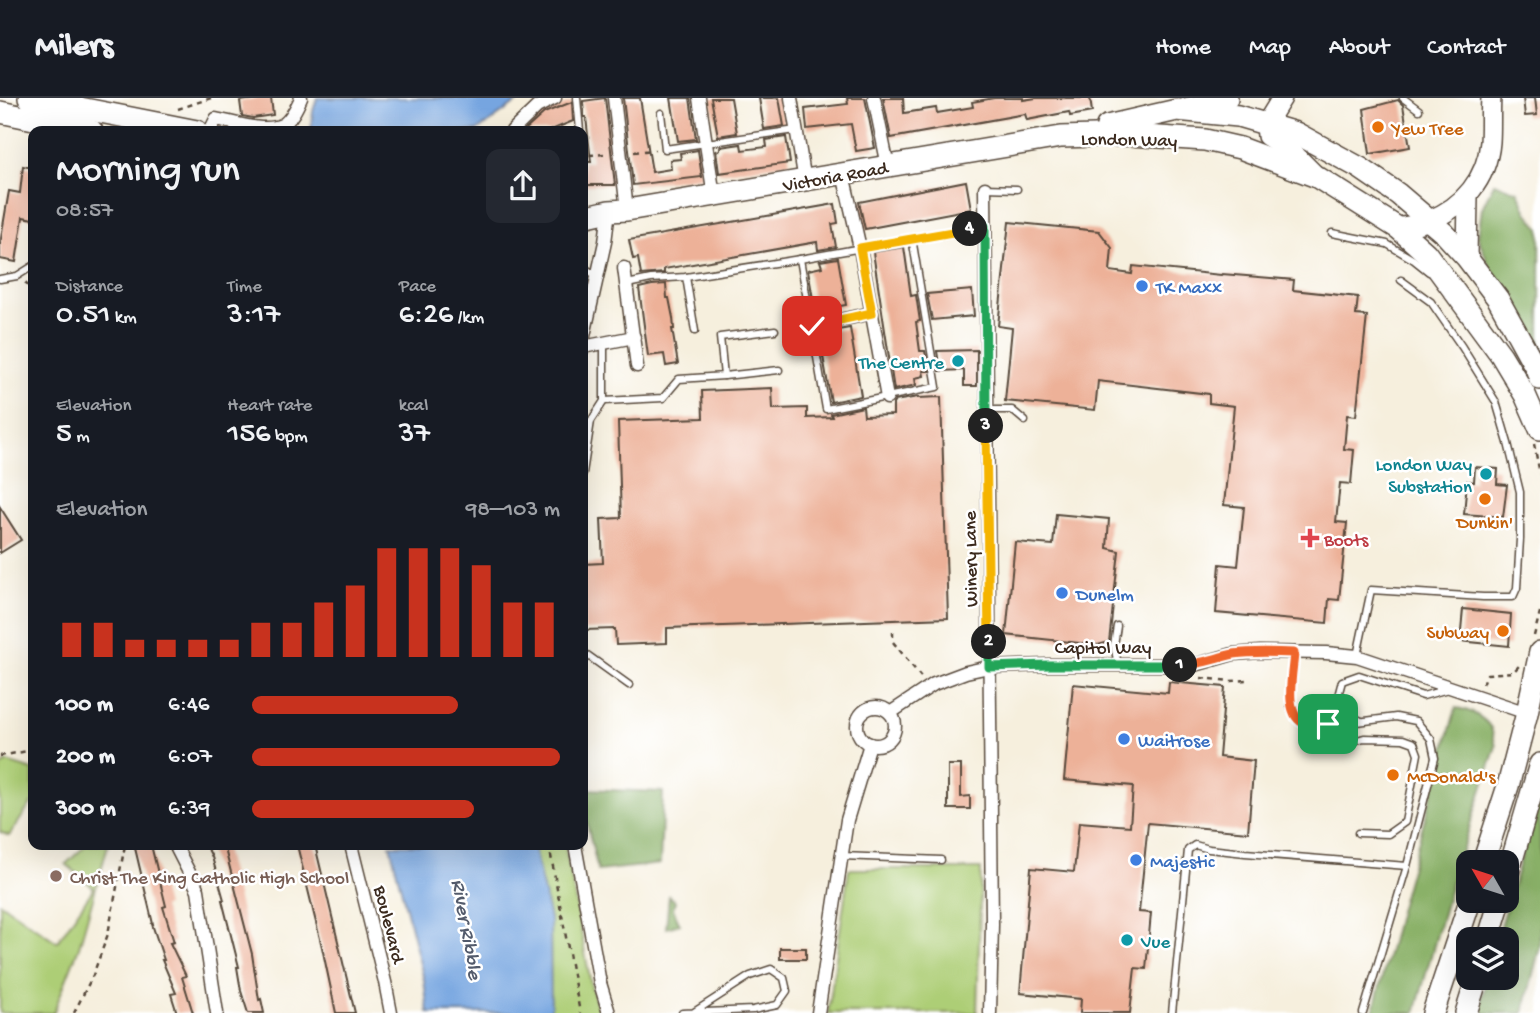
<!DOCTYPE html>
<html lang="en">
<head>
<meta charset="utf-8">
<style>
	:root { --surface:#171b24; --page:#242831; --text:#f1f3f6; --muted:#9ea1a6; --line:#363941; --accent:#c8321e }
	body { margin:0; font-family:"Gochi Hand",sans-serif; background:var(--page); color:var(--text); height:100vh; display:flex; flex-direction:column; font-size:26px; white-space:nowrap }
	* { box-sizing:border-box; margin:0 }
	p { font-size:23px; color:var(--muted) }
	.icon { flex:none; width:38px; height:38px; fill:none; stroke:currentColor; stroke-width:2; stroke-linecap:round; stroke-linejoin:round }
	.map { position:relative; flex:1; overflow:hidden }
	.details { position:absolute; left:28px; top:28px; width:560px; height:724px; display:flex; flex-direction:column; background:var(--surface); border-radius:14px; box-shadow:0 7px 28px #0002 }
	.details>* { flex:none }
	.needle { width:46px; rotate:309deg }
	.fabs { position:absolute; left:1456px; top:752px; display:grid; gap:14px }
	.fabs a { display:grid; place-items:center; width:63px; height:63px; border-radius:14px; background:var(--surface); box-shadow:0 7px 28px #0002; font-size:35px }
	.pin { position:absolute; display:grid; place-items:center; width:60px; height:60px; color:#fff; margin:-30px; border-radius:14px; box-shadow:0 4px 10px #0006 }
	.km { position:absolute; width:35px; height:35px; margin:-18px; border-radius:50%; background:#222; color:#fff; font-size:19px; line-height:35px; text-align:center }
	.round { display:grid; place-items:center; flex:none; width:74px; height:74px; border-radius:14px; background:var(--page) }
	.headline { display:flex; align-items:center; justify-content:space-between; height:119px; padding:0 28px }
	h1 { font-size:38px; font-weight:600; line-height:52px }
	.stats { display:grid; grid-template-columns:repeat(3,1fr); gap:10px; height:119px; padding:7px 28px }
	.stats div { display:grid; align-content:center }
	.stats b { font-size:30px; font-weight:600 }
	.stats small { font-size:19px; font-weight:400 }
	.stats p { font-size:19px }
	.chart { height:196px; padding:14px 28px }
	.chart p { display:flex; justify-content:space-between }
	.chart svg { width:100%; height:126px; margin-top:7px; stroke:var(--accent); stroke-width:6 }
	ul { padding:0 28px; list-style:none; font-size:23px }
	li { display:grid; grid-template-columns:112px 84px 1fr; align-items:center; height:52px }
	li i { height:18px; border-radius:9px; background:var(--accent) }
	header { display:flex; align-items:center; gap:42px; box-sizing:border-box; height:98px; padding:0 35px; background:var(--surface); border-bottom:2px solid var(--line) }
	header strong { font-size:33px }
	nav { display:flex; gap:38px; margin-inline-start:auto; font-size:24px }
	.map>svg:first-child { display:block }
	.green { fill:#adce76; stroke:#747c4a; stroke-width:2 }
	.forest { fill:#8ab167; stroke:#626e42; stroke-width:2 }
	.water { fill:#76a5e0; stroke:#58687f; stroke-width:2 }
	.building { fill:#edb198 }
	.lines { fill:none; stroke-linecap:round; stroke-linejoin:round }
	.lane-casing { stroke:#57483b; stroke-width:9 }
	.street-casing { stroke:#57483b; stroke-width:15 }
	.primary-casing { stroke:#57483b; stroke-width:22 }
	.highway-casing { stroke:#57483b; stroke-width:24 }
	.path { stroke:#57483b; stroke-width:2.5; stroke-dasharray:5 5; stroke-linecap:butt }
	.lane { stroke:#fff; stroke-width:6 }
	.street { stroke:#fff; stroke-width:12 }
	.primary { stroke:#fff; stroke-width:19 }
	.highway { stroke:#fff; stroke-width:21 }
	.split-1-casing { stroke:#fff; stroke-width:14 }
	.split-2-casing { stroke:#fff; stroke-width:14 }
	.split-3-casing { stroke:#fff; stroke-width:14 }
	.split-4-casing { stroke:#fff; stroke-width:14 }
	.split-5-casing { stroke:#fff; stroke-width:14 }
	.split-1 { stroke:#f0652b; stroke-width:9 }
	.split-2 { stroke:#22a559; stroke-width:9 }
	.split-3 { stroke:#f5b400; stroke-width:9 }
	.split-4 { stroke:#22a559; stroke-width:9 }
	.split-5 { stroke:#f5b400; stroke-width:9 }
	.food-dot { fill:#e8710a; stroke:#fff; stroke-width:2.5 }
	.shop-dot { fill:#3f7fe0; stroke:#fff; stroke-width:2.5 }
	.culture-dot { fill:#0f9aa8; stroke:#fff; stroke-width:2.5 }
	.health-dot { fill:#e0444e; stroke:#fff; stroke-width:2.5 }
	.education-dot { fill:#8d6e63; stroke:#fff; stroke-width:2.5 }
	.labels { text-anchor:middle; stroke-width:5; stroke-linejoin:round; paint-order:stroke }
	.food-label { font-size:19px; fill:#c56008; stroke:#fff; text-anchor:start }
	.street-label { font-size:19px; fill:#3b2a1e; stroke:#fff }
	.shop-label { font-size:19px; fill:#366cbe; stroke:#fff; text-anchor:start }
	.culture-label { font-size:19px; fill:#0d838f; stroke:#fff; text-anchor:end }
	.health-label { font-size:19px; fill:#be3a42; stroke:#fff; text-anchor:start }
	.education-label { font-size:19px; fill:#785e54; stroke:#fff; text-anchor:start }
	.water-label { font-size:21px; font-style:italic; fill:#535b6c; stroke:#fff }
</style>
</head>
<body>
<header>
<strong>Milers</strong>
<nav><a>Home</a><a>Map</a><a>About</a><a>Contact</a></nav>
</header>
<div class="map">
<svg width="1540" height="915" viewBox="0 0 1540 915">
	<rect width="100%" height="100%" fill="#fff"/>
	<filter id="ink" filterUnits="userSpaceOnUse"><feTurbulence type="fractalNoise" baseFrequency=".0143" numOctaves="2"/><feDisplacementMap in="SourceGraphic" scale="14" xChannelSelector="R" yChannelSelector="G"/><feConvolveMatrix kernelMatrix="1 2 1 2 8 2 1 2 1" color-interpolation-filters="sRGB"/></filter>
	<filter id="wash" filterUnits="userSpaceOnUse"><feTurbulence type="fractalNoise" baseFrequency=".00686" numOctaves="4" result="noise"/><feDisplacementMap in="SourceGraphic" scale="28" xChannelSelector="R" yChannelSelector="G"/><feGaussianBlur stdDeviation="1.57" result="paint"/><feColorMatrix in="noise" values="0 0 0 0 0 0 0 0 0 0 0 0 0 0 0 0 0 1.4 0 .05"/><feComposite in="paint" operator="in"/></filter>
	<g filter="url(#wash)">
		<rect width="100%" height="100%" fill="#f6efdd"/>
		<g class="green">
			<path d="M7,664l26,8v31l-24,35 -9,-4v-65z"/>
			<path d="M86,747h22l-29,102 -25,64 -1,2h-53v-110l57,39 37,-54 -28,-24z"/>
			<path d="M533,747h32l26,140 8,28h-48l-1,-94z"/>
			<path d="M849,771h132l-4,144h-149z"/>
		</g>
		<g class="forest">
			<path d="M1494,85l24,8 9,21 13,17v124l-18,-39 -30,-41 -14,-36 4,-29z"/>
			<path d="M1456,610c12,1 28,9 35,20 2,5 3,13 5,18l-44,135 -37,132h-42l26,-102z"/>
			<path d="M583,691l80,3 -3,72 -62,7 -15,-64z"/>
			<path d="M1540,697v151l-17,67h-45l9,-35h20v-38h-10z"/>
			<path d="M669,798l6,5 -2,8 7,15 -14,4z"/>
		</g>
		<g class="water">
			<path d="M317,0h206l-46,33h-166l2,-20z"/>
			<path d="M390,747h143l17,74 1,94h-123l-4,-33z"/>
		</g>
		<g id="blocks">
			<g class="building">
				<path d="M261,0h10l2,17 -20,3 -11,-2 -2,-15z"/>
				<path d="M605,0l10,87h-32v-23h8l-5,-45h-2l-1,-16z"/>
				<path d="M623,0h17l12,74 19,-3 -1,-9 11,-1 -1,-6 18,-3 4,27 -69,8z"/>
				<path d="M671,0h19l6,41 -18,2z"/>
				<path d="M711,0h20l6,35 -19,3z"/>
				<path d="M759,0h20l5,28 -20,3z"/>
				<path d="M847,0h18l10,50 -19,3 -5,-27 -44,5 -2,-20 43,-5z"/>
				<path d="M883,0h20l1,15 32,-5 1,5 36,-6 -1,-5 22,-4h29v2l13,-2h54l2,14 -22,4 -1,-4 -42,8 -2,-6 -134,24z"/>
				<path d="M1523,0h12l2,17 -12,1z"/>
				<path d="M1398,2l5,5 7,42 -40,7 -6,-45z"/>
				<path d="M572,4l1,19 -24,10h-25l20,-18z"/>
				<path d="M786,39l4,26 -71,10 -3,-22 4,-1v-3l21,-3 1,6 25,-3 -1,-7z"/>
				<path d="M23,68l10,2v51l-10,-2 -7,45 -16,-3v-15l9,-53 11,2z"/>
				<path d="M966,83l5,28 -106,20 -6,-27z"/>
				<path d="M835,106l3,19 -6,1 4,23 -18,3 -1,-8 -153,27v4l-23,2 -3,-17 -5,1 -4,-19z"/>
				<path d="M1009,124l90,9 13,17 -2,23 22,3 1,-8 88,9 1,-1 72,6 -1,10 65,7 -2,18 11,1 -11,100 -9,-1 -3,34 10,1 -3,34 -11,-1 -4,39 11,1 -8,77 -10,-1 -2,24 -111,-10 4,-49 18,2 6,-59 -20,-2 10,-99 -25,-3v-9l-111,-13 -3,29 -90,-9 7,-73 -14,-2z"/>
				<path d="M904,149l7,49 5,-1 4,26 -4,1 4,29h5l4,20h-6l1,5 -9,2 1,7 -22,5 -21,-138z"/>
				<path d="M838,160l8,47 -18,3 -1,-6 -13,3 -6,-35 14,-3 -2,-6z"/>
				<path d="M666,186l1,14h2l4,20 1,11h-2l6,35 -12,2 -2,-12 -16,2 -9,-68 13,-3z"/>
				<path d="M972,192l2,26 -42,4 -5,-26z"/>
				<path d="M850,230l11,68 -30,6 -11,-63 13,-2 -1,-6z"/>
				<path d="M977,252v36h-13v-16l-24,1 -3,-20z"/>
				<path d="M772,290l1,21 34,-1v10l25,-1 -1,-3 32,-7 1,9 29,-1v-11l2,-3 23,-4v1l23,-1 7,221 -281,10v15l-51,2 -1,-16 -31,1 -1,-66 20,-1 -2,-44 20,-1 -3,-97 85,-3 -1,-27z"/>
				<path d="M1475,369l23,2 -1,15 10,1 -4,32 -39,-3 3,-33 7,1z"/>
				<path d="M0,409l21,33 -21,13z"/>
				<path d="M1056,416l53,5 -2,29 12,3 -10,91 -11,3 -92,-10 9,-93 38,3z"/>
				<path d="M1463,511l48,5 -2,32 -49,-5z"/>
				<path d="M1169,584l56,5 -6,70 35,4 -6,71 -100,-9 -9,89 12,1 -5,56 -11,-1 -5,45h-50l1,-14 -61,-6 11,-125 43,4 5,-50 51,4 3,-40 -69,-6 9,-96 95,9z"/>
				<path d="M948,667h13v32l9,-1v13h-22z"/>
				<path d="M148,747h3l15,61 -3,1 11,35 -4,1 16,33 -4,1 11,36h-16l-6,-19 5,-1 -14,-33h2l-12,-36h1l-18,-76z"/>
				<path d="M206,747h18l28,109 7,46 2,-1 3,14h-16l-7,-22 -4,-24h2l-17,-67h2l-12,-43z"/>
				<path d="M297,747h18l40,168h-19l-14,-66z"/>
				<rect x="780" y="850" width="26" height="11"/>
			</g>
		</g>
	</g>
	<g filter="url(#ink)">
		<use href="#blocks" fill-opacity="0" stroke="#57483b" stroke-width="2"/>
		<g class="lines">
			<g class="lane-casing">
				<g id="lane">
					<path d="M577,0l3,33"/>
					<path d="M1403,0l16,12"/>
					<path d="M661,15l4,36 131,-19"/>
					<path d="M985,90l32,1"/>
					<path d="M1332,135l55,11 27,16 15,12"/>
					<path d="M800,161l26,150 111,-22 -25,-149"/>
					<path d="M583,169l14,9"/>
					<path d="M686,179l9,54"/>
					<path d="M0,181l17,-3 16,-10"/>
					<path d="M627,186l24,-5 35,-2 114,-18 185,-33"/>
					<path d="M724,278l55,-6"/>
					<path d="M604,303l59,-3 16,-19 45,-3 -4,-39 55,-7"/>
					<path d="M988,312h24l13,11"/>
					<path d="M583,375l8,-52 13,-20v-59"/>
					<path d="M1117,528l-3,19 4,20"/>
					<path d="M583,554l46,33"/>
					<path d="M1294,555l-4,53 5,11 10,7 29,1 62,-8 20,4 15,18 4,19 -28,108 -44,147"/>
					<path d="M1357,558l14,-66 112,7h30l4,-9 3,-49v-47l-12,-49 -12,-41 -34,-55 -31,-45 -30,-22"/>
					<path d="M1361,623l-17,-9 -6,-16 4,-15 17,-6 64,21 25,-7"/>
					<path d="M1334,649l30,-9 39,1 11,4 4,11 -13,68 -17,12 -30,-1"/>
					<path d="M842,758l99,4"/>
					<path d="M682,915l71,-3 24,-5 10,-14 -3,-13 -13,-9 -21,7 -56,36"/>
					<path d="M1172,915l16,-163 7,-5 14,4 36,4 162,13"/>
				</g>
			</g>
			<g class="street-casing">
				<g id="street">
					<path d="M614,0l13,112"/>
					<path d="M699,0l15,98"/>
					<path d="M791,0l14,83"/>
					<path d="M874,0l14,68"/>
					<path d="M210,33l6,-12c19,4 49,14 66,6 9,-5 15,-18 19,-27"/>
					<path d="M512,33l25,-24 18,-9"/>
					<path d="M843,76l17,74 27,150"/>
					<path d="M985,90l7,736 -2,89"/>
					<path d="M624,170l13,98"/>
					<path d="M812,228l60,-13"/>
					<path d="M583,242l22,-98 4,-31"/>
					<path d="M583,249l51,-10"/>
					<circle cx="876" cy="628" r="19"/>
					<path d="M890,615l44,-29 32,-12 23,-5 60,-2h146l38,-11 27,-2 66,1 31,3 170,57"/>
					<path d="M175,747l23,45 19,123"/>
					<path d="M351,747l34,137 6,31"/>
					<path d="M575,747l25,138 9,30"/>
					<path d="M818,915l29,-193 23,-76"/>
				</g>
			</g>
			<g class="primary-casing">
				<g id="primary">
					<path d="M1282,0l-16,26 1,12 24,15 26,26"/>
					<path d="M1185,10l43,-10"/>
					<path d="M1398,130c10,-2 22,-4 32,-8 33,-13 57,-41 60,-78 1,-15 0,-29 1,-44"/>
					<path d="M1467,160l1,-62"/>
				</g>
			</g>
			<g class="highway-casing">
				<g id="highway">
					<path d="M29,0l168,33"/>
					<path d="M0,14l92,19"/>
					<path d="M1107,28l70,-16 61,6 58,17 64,35 38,26 47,40 22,24 31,41 38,69 4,11"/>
					<path d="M583,119l26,-6 18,-1 434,-73 68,-2 76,5 35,8 77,29 81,51 28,25 75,102 24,40 15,34"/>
					<path d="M1483,765l25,-77 19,-73 13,-61"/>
					<path d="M1507,779l33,-113"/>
					<path d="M1488,842l12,-39"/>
					<path d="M1433,915l37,-112"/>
					<path d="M1466,915l11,-35"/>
				</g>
			</g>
			<g class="path">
				<path d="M178,11l33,-11"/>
				<path d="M634,54l21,-2"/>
				<path d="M589,57l17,-1"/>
				<path d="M25,185l8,7"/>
				<path d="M1534,346l6,30"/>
				<path d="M893,534v10l28,35"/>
				<path d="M1534,538l6,-24"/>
				<path d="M1201,580l30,3 16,-1"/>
				<path d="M1483,586l4,-10 26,-2 6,-6"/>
				<path d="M0,658l33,-6"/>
				<path d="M549,747l31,168"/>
				<path d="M74,915l19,-38 15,-41 17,-89"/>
			</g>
			<use href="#lane" class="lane"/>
			<use href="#street" class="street"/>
			<use href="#primary" class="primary"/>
			<use href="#highway" class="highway"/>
		</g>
	</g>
	<g class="lines" filter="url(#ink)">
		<g class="split-1-casing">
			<path id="split-1" d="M1180,567c20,0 35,-7 54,-11 20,-3 40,-2 60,-1 -1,19 -12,64 12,71 6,2 15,0 22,0"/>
		</g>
		<g class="split-2-casing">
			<path id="split-2" d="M989,544v25l60,-2h131"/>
		</g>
		<g class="split-3-casing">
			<path id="split-3" d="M986,328l3,216"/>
		</g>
		<g class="split-4-casing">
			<path id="split-4" d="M970,131l15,-3 1,200"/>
		</g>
		<g class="split-5-casing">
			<path id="split-5" d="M812,228l60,-13 -12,-65 110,-19"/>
		</g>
		<use href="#split-1" class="split-1"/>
		<use href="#split-2" class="split-2"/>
		<use href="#split-3" class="split-3"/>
		<use href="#split-4" class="split-4"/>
		<use href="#split-5" class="split-5"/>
	</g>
	<g class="food-dot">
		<circle cx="1378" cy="29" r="7"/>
		<circle cx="1485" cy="401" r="7"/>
		<circle cx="1503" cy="533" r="7"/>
		<circle cx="1393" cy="677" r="7"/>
	</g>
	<g class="shop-dot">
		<circle cx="1142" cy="188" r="7"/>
		<circle cx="1062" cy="495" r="7"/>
		<circle cx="1124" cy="641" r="7"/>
		<circle cx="1136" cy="762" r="7"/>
	</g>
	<g class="culture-dot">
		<circle cx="958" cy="263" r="7"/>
		<circle cx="1486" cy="376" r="7"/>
		<circle cx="1127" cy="842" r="7"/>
	</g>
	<path class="health-dot" d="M1306.5 429.5h7v7h7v7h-7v7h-7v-7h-7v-7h7z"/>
	<circle class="education-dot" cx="56" cy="778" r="7"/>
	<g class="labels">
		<g class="food-label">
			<text x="1392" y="36">Yew Tree</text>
			<text x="1485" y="430" text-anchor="middle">Dunkin'</text>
			<text x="1489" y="540" text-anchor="end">Subway</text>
			<text x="1407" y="684">McDonald's</text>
		</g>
		<g class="street-label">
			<text transform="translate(1129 40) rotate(1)" y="7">London Way</text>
			<text transform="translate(835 77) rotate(-10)" y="7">Victoria Road</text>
			<text transform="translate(969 461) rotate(-91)" y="7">Winery Lane</text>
			<text x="1103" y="555">Capitol Way</text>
			<text transform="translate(391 826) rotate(76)" y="7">Boulevard</text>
		</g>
		<g class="shop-label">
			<text x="1156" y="195">TK Maxx</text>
			<text x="1076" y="502">Dunelm</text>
			<text x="1138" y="648">Waitrose</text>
			<text x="1150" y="769">Majestic</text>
		</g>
		<g class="culture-label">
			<text x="944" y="270">The Centre</text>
			<text x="1472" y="372">London Way<tspan x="1472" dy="22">Substation</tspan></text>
			<text x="1141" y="849" text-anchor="start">Vue</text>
		</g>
		<g class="health-label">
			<text x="1324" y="447">Boots</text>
		</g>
		<g class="education-label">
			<text x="70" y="785">Christ The King Catholic High School</text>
		</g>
		<g class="water-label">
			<text transform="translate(468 831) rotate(80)" y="7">River Ribble</text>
		</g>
	</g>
</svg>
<div class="fabs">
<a><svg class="needle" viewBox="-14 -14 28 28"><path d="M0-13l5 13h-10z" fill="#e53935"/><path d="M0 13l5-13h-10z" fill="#9ea1a6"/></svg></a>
<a><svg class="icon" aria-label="layers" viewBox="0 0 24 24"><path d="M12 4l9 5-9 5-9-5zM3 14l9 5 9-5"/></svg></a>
</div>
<div class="pin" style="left:1328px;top:626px;background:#1e9e55"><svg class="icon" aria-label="arrive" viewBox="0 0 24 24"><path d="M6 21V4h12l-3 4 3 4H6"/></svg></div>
<div class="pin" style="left:812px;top:228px;background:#d93025"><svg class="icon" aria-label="check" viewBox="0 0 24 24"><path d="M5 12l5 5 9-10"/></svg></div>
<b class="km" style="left:1180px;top:567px">1</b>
<b class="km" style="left:989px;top:544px">2</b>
<b class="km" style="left:986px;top:328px">3</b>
<b class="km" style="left:970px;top:131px">4</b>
<section class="details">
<div class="headline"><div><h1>Morning run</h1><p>08:57</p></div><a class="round"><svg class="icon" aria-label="share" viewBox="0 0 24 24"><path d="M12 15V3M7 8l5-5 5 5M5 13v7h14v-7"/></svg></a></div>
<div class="stats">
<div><p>Distance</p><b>0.51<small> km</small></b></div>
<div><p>Time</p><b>3:17</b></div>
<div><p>Pace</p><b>6:26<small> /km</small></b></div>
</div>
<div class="stats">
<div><p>Elevation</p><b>5<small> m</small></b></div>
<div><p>Heart rate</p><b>156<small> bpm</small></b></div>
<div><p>kcal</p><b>37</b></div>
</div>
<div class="chart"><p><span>Elevation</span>98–103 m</p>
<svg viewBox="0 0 160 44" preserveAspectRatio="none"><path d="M5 44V32M15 44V32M25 44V38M35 44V38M45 44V38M55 44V38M65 44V32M75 44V32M85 44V25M95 44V19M105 44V6M115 44V6M125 44V6M135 44V12M145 44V25M155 44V25"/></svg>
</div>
<ul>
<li><b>100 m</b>6:46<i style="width:67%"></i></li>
<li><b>200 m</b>6:07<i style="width:100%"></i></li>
<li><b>300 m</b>6:39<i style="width:72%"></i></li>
</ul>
</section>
</div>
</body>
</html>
